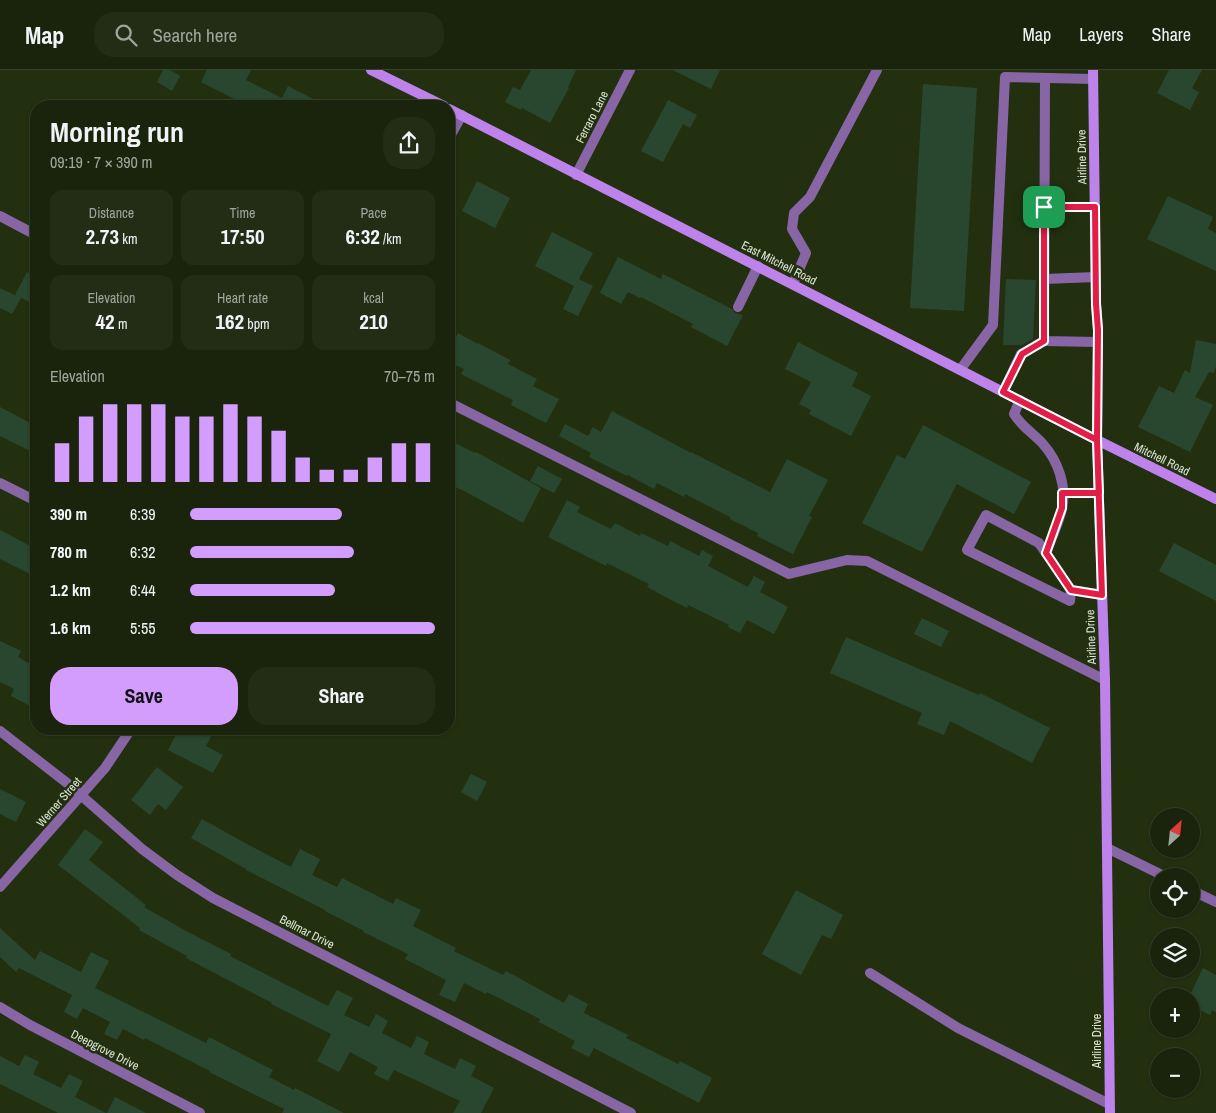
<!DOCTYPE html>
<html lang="en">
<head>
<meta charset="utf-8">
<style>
	:root { --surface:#1a240c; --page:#232c15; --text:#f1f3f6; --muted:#9fa49d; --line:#38412d; --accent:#d29dfd }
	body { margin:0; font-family:"Archivo Narrow",sans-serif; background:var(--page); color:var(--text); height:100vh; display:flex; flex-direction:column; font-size:19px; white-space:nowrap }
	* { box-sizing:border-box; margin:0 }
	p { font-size:16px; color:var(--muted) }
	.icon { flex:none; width:28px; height:28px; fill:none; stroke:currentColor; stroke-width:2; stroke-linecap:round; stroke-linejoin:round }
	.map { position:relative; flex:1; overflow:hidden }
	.panel { position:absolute; left:30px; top:30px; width:425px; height:635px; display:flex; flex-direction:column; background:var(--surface); border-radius:20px; box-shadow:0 1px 4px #0004,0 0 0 1px var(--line) }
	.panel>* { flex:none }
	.needle { width:32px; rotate:27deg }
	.fabs { position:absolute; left:1150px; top:738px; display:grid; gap:10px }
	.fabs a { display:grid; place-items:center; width:50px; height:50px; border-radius:50%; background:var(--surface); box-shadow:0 1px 4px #0004,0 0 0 1px var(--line); font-size:25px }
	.pin { position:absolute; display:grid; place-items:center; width:42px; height:42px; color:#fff; margin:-21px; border-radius:10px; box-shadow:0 2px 8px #0006 }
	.round { display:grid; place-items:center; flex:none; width:52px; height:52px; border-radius:20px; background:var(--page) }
	.summary { display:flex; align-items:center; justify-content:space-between; height:85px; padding:0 20px }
	h1 { font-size:28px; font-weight:800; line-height:38px }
	.figures { display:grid; grid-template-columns:repeat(3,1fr); gap:8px; height:85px; padding:5px 20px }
	.figures div { display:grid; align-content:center; border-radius:12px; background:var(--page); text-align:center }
	.figures b { font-size:21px; font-weight:800 }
	.figures small { font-size:14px; font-weight:400 }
	.figures p { font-size:14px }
	.chart { height:140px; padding:10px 20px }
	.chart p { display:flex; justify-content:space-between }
	.chart svg { width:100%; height:90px; margin-top:5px; stroke:var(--accent); stroke-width:6 }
	.primary-button { display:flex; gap:10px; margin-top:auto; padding:10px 20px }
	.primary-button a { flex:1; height:58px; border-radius:20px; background:var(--accent); color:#111; font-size:20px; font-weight:800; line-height:58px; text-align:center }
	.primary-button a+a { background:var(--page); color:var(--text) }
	ul { padding:0 20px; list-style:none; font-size:16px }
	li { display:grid; grid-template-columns:80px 60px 1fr; align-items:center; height:38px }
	li i { height:12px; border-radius:6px; background:var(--accent) }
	header { display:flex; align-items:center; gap:30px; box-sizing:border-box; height:70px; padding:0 25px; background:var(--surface); border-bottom:1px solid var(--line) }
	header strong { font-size:24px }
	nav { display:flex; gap:28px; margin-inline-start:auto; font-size:18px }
	.search { width:350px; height:45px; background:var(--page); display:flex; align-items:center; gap:12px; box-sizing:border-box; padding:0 18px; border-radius:20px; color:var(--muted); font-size:19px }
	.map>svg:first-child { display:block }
	.building { fill:#29472e }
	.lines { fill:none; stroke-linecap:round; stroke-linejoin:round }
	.lane { stroke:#8865a4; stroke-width:10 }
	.street { stroke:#8865a4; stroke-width:10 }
	.secondary { stroke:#bd83ea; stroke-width:10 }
	.route-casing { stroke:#fff; stroke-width:10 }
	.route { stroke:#e11d48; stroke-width:6 }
	.labels { text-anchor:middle; stroke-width:5; stroke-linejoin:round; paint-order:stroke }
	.street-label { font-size:12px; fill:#dbe5d2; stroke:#223010 }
</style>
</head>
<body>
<header>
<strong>Map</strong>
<div class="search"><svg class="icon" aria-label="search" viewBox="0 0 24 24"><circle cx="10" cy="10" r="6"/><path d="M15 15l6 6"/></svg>Search here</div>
<nav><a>Map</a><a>Layers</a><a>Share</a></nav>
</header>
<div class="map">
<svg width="1216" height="1043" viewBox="0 0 1216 1043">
	<rect width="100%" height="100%" fill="#223010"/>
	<g class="building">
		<path d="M163,0h7l10,6 -8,15 -15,-9z"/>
		<path d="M207,0h44l-5,10 36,18 6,-12 39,20h-79l-47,-24z"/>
		<path d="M531,0h45l-8,17 1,1 -19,35 -28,-15 -1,2 -16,-8 8,-15 7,3z"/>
		<path d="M673,0h47l-9,19z"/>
		<path d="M1169,0h33l-10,18 7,4 -9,18 -33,-17z"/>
		<path d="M923,14l54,4 -13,223 -54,-3z"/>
		<path d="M668,30l29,15 -7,13 -7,-4 -20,38 -22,-11z"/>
		<path d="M477,111l33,17 -15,30 -33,-17z"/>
		<path d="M1168,126l45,21 -5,12 8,4v38l-69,-32z"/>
		<path d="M552,162l41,21 -14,26 14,7 -15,30 -15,-7 11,-23 -39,-20z"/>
		<path d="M618,187l43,22 2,-5 69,35 3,4 8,2 -16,31 -36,-19 2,-3 -52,-27 -1,1 -12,-6 -7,12 -21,-11z"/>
		<path d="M27,202l9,5v28l-21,-10z"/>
		<path d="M1006,209l30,1 -3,59 -11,6h-19z"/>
		<path d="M0,218l21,10 -9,16 -12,-6z"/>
		<path d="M458,263l20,11v-1l32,17 -2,4 29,15 -4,7 26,13 -13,24 -35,-18 2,-5 -52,-26 3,-5 -15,-7v-10z"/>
		<path d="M1196,270l20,4v22l-2,7 -5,-1 -14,25 18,8 -23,47 -52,-25 21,-41 15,7 11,-23 5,3z"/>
		<path d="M798,272l60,31 -6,13 19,10 -20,40 -42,-22 2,-4 -12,-6 12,-22 -26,-13z"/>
		<path d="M0,337l36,19v28l-36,-18z"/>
		<path d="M612,341l79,42v-1l79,40 17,-33 41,21 -19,36 3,1 -19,37 -36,-18 1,-3 -28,-14v-2l-45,-23 -1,3 -27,-14 -3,6 -26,-14 -1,1 -38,-19 2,-4 -32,-17 6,-12 23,12 5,-9 8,5z"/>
		<path d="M923,355l108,57 -17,32 -57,-30 -35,68 -60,-29 35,-68 8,4z"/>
		<path d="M449,370l26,13 1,-1 65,36 -18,35 -57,-31 -17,-8z"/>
		<path d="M538,396l24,13 -8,14 -24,-12z"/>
		<path d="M567,430l13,7 -3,5 34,17 4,-6 25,13 1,-3 27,13 2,-5 29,15 3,-6 11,6 -5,10 40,21 6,-11 11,6 -5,10 28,15 -14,27 -27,-14 -7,13 -12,-6 1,-2 -41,-20 -1,3 -12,-6 -28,-15 2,-3 -42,-21 -1,3 -58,-29z"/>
		<path d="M0,460l36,19v28l-36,-18z"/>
		<path d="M1174,473l42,22v36l-57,-30z"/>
		<path d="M922,548l27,13 -8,16 -27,-13z"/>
		<path d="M846,567l133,58 1,-2 70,35 -18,35 -82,-42 -6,14 -27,-11 5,-11 -92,-40z"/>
		<path d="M0,571l21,10 -3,6 18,10v42l-25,-13 3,-7 -14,-7z"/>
		<path d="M179,659h36l-9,17 17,9 -10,18 -45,-23z"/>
		<path d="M157,697l26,20 -17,23 -8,-6 -8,11 -19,-15z"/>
		<path d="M471,704l16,8 -10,19 -16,-9z"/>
		<path d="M0,719l26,13 -10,20 -16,-8z"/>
		<path d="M202,749l43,24 46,24 9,-18 20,10 -8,16 25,12 5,-9 51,26 3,-6 25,12 -8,16 43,22 -2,3 49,24 3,-4 58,32 5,-9 19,10 -4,9 44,22 -2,3 52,26 2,-3 32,17 -13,25 -105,-55 -5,9 -18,-9 4,-7 -36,-19 1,-3 -53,-27 -1,2 -22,-11 -9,19 -16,-7 7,-15 -41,-21 3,-5 -45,-22 1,-1 -39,-20v-1l-79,-40v-1l-55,-31z"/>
		<path d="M85,759l18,13 -14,18 57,45 -2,2 42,24 45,23 -1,2 98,50 9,-16 16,8 -9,17 25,12 7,-13 12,7 -6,12 29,15 6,-12 12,6 -5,12 31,15 5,-11 16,8 -5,10 23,12 -13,25h-28l7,-12 -66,-31 -6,11 -14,-7 4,-7 -28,-15 -11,20 -22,-11 14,-27 -60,-30 1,-1 -86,-45 1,-2 -48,-26 1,-2 -82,-63z"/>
		<path d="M796,820l47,25 -12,24 -9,-4 -21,40 -39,-21z"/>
		<path d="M0,858l35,32 5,-9 41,21 10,-20 18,9 -14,27 111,55 3,-6 64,33 -4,7 25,13 1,-2 49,25h-62l2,-4 -75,-37 1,-1 -65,-33 -1,2 -21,-11 -6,11 -13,-6 6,-12 -27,-14 -6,11 -13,-7 8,-17 -53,-27 -3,4 -16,-15z"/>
		<path d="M1203,898l13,7v37l-4,-2 -2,5 -19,-9v-13z"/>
		<path d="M25,985l14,7 -6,12 28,14 8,-14 14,7 -8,16 31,16h-48l-58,-29v-28l19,10z"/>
		<path d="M115,1027l31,16h-39z"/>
	</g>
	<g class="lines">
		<g class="lane">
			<path d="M1045,8l-1,263 54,1"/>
			<path d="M1044,137h51"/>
			<path d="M1044,209l52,-2"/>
			<path d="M793,214l13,-31 -14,-24 2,-16 16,-16 67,-127"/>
			<path d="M738,237l20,-41"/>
			<path d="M960,300l33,-45 12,-248 88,2"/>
			<path d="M1003,322l18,-38 23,-13"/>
			<path d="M1020,330l-6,14c7,12 20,20 29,30 15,17 24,42 19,65 -3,14 -11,30 -16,44"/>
			<path d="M454,335l335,169 58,-14 20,1 238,119"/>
			<path d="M1062,423h37"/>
			<path d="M1071,520l-1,11 -103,-51 19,-35 53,28 32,47 31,5"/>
			<path d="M870,903l88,55 151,76"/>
		</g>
		<g class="street">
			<path d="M449,68l13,-23"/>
			<path d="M576,105l54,-105"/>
			<path d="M0,146l36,19"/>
			<path d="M0,413l36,18"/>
			<path d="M0,661l67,52 75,66 35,26 36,23 418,215"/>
			<path d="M1107,778l57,28"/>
			<path d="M0,817l105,-119 26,-39"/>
			<path d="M1191,820l25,12"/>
			<path d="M0,937l30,18 170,88"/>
		</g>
		<g class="secondary">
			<path d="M371,0l73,36"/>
			<path d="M1093,0l3,234 2,26 -1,110 8,240 5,433"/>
			<path d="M449,39l648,331 119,59"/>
		</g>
	</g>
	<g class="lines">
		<g class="route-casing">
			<path id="route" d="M1044,137v134l-22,13 -19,38 94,48 5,155 -31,-5 -25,-37 16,-45v-15h37l-2,-53 1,-110 -2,-26 -1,-97h-51"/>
		</g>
		<use href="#route" class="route"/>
	</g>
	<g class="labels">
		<g class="street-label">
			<text transform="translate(592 47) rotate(-63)" y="4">Ferraro Lane</text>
			<text transform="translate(1082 87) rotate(-91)" y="4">Airline Drive</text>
			<text transform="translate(779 193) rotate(27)" y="4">East Mitchell Road</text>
			<text transform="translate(1162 389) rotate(26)" y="4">Mitchell Road</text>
			<text transform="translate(1091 567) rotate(-92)" y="4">Airline Drive</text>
			<text transform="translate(59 732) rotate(-49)" y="4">Werner Street</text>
			<text transform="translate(307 862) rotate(27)" y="4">Bellmar Drive</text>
			<text transform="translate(1097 971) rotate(-90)" y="4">Airline Drive</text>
			<text transform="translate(105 980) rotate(27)" y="4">Deepgrove Drive</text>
		</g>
	</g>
</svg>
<div class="fabs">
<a><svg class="needle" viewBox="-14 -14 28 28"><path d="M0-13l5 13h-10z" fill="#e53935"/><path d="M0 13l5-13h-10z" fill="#9fa49d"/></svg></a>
<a><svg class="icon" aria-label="locate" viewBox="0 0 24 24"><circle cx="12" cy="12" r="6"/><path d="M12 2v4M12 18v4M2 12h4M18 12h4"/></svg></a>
<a><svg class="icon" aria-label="layers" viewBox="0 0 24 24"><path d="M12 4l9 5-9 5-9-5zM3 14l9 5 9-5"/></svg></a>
<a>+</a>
<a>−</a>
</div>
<div class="pin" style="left:1044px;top:137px;background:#1e9e55"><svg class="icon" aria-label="arrive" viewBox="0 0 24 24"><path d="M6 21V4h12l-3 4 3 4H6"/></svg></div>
<section class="panel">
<div class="summary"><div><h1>Morning run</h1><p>09:19 · 7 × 390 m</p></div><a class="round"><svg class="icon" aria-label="share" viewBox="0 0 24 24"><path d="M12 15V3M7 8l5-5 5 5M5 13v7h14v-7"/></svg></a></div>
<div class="figures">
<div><p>Distance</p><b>2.73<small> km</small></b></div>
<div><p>Time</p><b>17:50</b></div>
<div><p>Pace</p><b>6:32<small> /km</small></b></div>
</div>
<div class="figures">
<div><p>Elevation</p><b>42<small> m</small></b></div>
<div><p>Heart rate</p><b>162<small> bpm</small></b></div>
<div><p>kcal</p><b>210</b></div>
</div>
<div class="chart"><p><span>Elevation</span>70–75 m</p>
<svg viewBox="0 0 160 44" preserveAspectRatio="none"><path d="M5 44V25M15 44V12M25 44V6M35 44V6M45 44V6M55 44V12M65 44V12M75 44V6M85 44V12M95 44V19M105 44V32M115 44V38M125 44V38M135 44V32M145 44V25M155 44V25"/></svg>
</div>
<ul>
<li><b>390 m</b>6:39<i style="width:62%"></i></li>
<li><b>780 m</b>6:32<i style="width:67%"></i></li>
<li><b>1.2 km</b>6:44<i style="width:59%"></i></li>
<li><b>1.6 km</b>5:55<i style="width:100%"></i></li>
</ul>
<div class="primary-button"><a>Save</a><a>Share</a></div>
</section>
</div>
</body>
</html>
